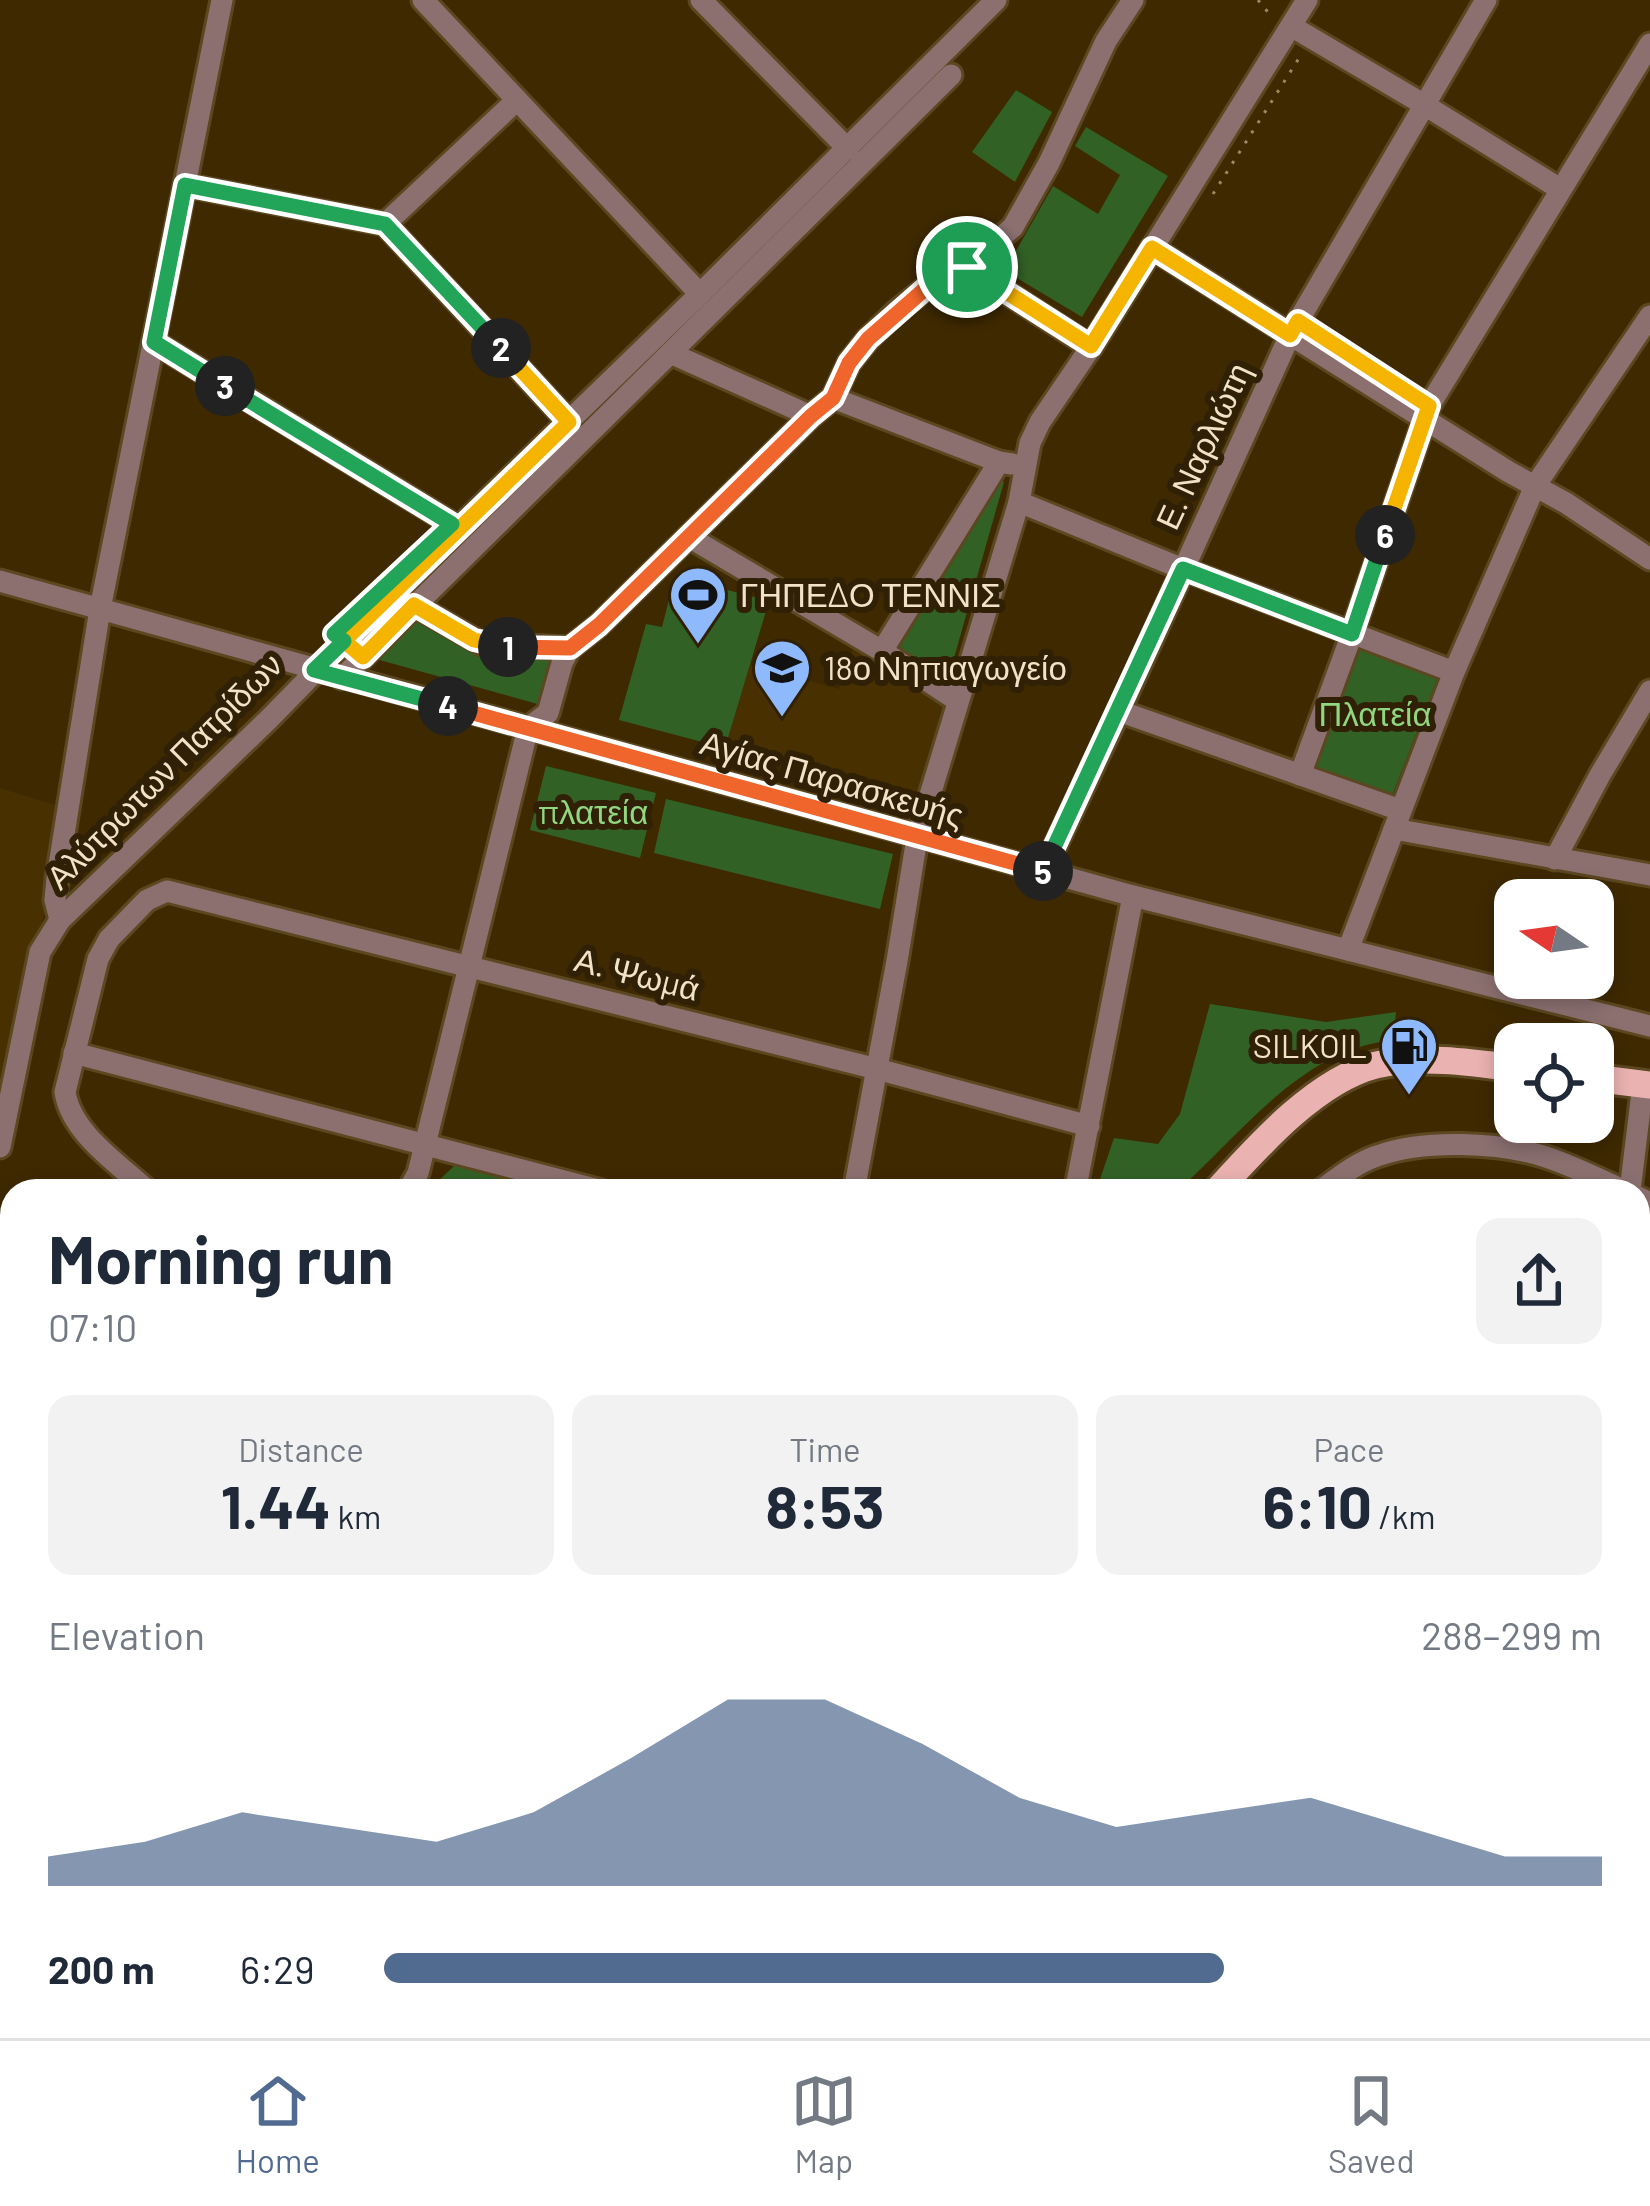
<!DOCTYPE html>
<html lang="en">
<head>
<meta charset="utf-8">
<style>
	:root { --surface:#fff; --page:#f2f2f3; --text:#1f2937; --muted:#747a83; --line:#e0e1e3; --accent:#516a90 }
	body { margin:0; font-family:Barlow,sans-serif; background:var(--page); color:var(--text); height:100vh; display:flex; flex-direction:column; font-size:45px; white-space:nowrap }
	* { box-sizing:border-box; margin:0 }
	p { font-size:39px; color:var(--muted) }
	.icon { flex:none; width:66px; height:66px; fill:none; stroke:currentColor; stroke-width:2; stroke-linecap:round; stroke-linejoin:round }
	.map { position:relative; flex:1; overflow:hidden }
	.panel { position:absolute; left:0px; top:1179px; width:1650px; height:861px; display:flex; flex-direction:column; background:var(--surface); border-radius:36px 36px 0 0; box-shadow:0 6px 18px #0003 }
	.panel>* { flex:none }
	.needle { width:78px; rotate:283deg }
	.fabs { position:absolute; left:1494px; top:879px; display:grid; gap:24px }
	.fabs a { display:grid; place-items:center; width:120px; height:120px; border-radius:24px; background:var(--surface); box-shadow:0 6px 18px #0003; font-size:60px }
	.pin { position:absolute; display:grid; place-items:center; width:102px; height:102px; color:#fff; margin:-51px; border:6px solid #fff; border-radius:50%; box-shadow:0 3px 12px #0007 }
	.km { position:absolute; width:60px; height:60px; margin:-30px; border-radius:50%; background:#222; color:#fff; font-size:33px; line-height:60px; text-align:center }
	.round { display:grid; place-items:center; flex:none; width:126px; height:126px; border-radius:24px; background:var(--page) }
	.overview { display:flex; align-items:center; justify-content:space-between; height:204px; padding:0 48px }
	h1 { font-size:66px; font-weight:700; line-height:90px }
	.stats { display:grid; grid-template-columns:repeat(3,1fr); gap:18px; height:204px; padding:12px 48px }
	.stats div { display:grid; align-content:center; border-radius:24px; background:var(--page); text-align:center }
	.stats b { font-size:60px; font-weight:700 }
	.stats small { font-size:33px; font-weight:400 }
	.stats p { font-size:33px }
	.chart { height:336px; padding:24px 48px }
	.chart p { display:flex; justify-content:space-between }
	.chart svg { width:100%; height:216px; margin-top:12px; fill:var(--accent); opacity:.7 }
	ul { padding:0 48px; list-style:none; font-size:39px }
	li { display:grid; grid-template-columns:192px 144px 1fr; align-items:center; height:90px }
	li i { height:30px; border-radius:15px; background:var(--accent) }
	.dock { display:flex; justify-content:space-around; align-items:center; height:168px; border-top:3px solid var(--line); background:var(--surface); font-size:33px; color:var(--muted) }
	.dock a { display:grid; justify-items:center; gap:6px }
	.dock .current { color:var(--accent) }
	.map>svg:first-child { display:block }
	.built { fill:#483000 }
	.green { fill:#326126 }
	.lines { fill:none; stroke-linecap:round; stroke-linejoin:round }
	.minor-casing { stroke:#5b4720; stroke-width:27 }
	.major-casing { stroke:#5b4720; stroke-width:33 }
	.path { stroke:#9b8867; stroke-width:3; stroke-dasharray:3 9; stroke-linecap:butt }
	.minor { stroke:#8c7070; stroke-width:21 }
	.major { stroke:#eab2b1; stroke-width:27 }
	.split-1-casing { stroke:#fff; stroke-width:24 }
	.split-2-casing { stroke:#fff; stroke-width:24 }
	.split-3-casing { stroke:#fff; stroke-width:24 }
	.split-4-casing { stroke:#fff; stroke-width:24 }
	.split-5-casing { stroke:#fff; stroke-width:24 }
	.split-6-casing { stroke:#fff; stroke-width:24 }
	.split-7-casing { stroke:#fff; stroke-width:24 }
	.split-1 { stroke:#f0652b; stroke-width:15 }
	.split-2 { stroke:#f5b400; stroke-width:15 }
	.split-3 { stroke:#22a559; stroke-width:15 }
	.split-4 { stroke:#22a559; stroke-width:15 }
	.split-5 { stroke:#f0652b; stroke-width:15 }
	.split-6 { stroke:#22a559; stroke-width:15 }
	.split-7 { stroke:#f5b400; stroke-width:15 }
	.labels { text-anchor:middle; stroke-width:12; stroke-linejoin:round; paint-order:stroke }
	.street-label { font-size:33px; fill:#f2e2c8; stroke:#302106 }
	.poi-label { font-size:33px; fill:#f2e2c8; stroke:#302106; text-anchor:start }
	.park-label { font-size:33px; fill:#91d780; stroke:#302106 }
</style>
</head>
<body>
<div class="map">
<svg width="1650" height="2038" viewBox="0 0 1650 2038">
	<rect width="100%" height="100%" fill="#3e2900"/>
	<g class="built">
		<path d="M856,640l101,59 -38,101 -194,-52 25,-83 89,24z"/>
		<path d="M0,788l65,20 -56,285 -9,7z"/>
	</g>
	<g class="green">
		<path d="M1016,90l36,22 -37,70 -43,-30z"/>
		<path d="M1086,127l82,49 -86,141 -72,-43 -1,-11 44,-77 45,28 22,-39 -45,-29z"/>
		<path d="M996,477l8,5 -56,197 -6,4 -43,-27 -3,-16z"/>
		<path d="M675,576l94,25 -44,147 -106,-28 27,-96 16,3z"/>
		<path d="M417,614l54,33 24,9 62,2 -16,47 -165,-46z"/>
		<path d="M1355,642l84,33 -49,126 -83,-32z"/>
		<path d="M546,766l110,27 -16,65 -110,-28z"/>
		<path d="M666,799l227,55 -13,55 -226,-56z"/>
		<path d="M1210,1004l116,18 70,-10 -3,28c-93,10 -150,93 -216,151h-81l18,-53 44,6 22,-30z"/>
		<path d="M456,1164l109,27h-137z"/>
		<path d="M12,1623v405h1367l7,10h-1386v-407z"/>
	</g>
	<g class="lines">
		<g class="minor-casing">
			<g id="minor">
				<path d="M423,0l277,294"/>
				<path d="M701,0l147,149"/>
				<path d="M1291,26l132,78 137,85"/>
				<path d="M185,185l200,39 184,198"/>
				<path d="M385,224l132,-124"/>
				<path d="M1152,248l357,224 57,31 84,56"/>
				<path d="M967,267l124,80"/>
				<path d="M154,342l305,186"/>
				<path d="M670,353l141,63"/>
				<path d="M833,398l166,64 13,2"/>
				<path d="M1019,502l164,67 271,103"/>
				<path d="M689,537l193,114 117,-189"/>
				<path d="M0,581l1133,315 517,130"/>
				<path d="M414,605l68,39 88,4"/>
				<path d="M882,651l76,50"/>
				<path d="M342,678l609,-603"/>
				<path d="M1119,711l281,99"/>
				<path d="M1300,775l52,-141 77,-228 221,-362"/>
				<path d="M1394,829l256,46"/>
				<path d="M1555,859l45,-84 50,-84"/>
				<path d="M1043,872l76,-161 171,-376 196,-335"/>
				<path d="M60,920l-5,-20 2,-22 43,-269 122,-609"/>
				<path d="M1348,950l106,-278 81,-186 115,-170"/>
				<path d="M74,1053l528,138"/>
				<path d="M0,1147l40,-195 20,-32 209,-201 131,-134 300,-291 296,-294"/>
				<path d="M148,1191c-29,-27 -77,-58 -83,-99l33,-133 11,-20 38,-39 20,-9 710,178 212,57"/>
				<path d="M408,1191l10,-18 110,-445 20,-15 14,-50 8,-15 29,-23 212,-209 22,-18 16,-35 19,-24 29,-28 29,-23 41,-21 46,-40 36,-64 57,-122 27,-41"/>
				<path d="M854,1191l43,-230 20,-123 102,-336 11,-59 10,-21 51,-75 216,-347"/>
				<path d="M1072,1191l4,-4 57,-291"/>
				<path d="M1320,1191c18,-13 36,-28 57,-35 46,-17 123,-14 169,1 27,9 53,22 79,34"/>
				<path d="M1630,1191l13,-107"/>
				<path d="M1638,1197l12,6"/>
				<path d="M1638,1401l12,1"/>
				<path d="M943,2038l8,-10"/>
			</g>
		</g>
		<g class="major-casing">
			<g id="major">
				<path d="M1593,1078l57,7"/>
				<path d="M1217,1191c40,-44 99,-111 159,-126 44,-10 94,-3 139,3"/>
				<path d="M0,1592l12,-9"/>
				<path d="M1473,2028l4,10"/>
				<path d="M1148,2038l5,-10"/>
			</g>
		</g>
		<g class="path">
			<path d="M1258,0l13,16"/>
			<path d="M1213,194l88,-139"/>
			<path d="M1638,1558l12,2"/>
			<path d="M1638,1723l12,1"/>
			<path d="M0,1851l12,20"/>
			<path d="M93,2028l3,10"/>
			<path d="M826,2028l3,10"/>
		</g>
		<use href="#minor" class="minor"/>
		<use href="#major" class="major"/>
	</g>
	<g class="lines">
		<g class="split-1-casing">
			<path id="split-1" d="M508,647l62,1 29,-23 212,-209 22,-18 16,-35 19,-24 58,-51 41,-21"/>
		</g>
		<g class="split-2-casing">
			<path id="split-2" d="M501,348l68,74 -225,219 19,16 51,-52 60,35 34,7"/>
		</g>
		<g class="split-3-casing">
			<path id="split-3" d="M225,386l-71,-44 31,-157 200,39 116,124"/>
		</g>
		<g class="split-4-casing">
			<path id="split-4" d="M225,386l227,138 -118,110 10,7 -30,29 134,36"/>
		</g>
		<g class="split-5-casing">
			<path id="split-5" d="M448,706l595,165"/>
		</g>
		<g class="split-6-casing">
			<path id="split-6" d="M1043,871l140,-302 169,65 33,-99"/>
		</g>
		<g class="split-7-casing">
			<path id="split-7" d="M967,267l124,79 61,-98 138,87 8,-14 131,85 -44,129"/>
		</g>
		<use href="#split-1" class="split-1"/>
		<use href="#split-2" class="split-2"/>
		<use href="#split-3" class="split-3"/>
		<use href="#split-4" class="split-4"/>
		<use href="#split-5" class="split-5"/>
		<use href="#split-6" class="split-6"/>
		<use href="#split-7" class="split-7"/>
	</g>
	<defs>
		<g id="stadium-pin" transform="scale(3)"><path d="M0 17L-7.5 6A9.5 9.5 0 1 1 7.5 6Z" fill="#8eb9fc" stroke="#302106"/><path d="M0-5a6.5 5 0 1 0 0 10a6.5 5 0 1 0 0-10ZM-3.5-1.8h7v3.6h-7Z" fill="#111"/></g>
		<g id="school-pin" transform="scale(3)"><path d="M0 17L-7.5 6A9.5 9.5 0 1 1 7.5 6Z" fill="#8eb9fc" stroke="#302106"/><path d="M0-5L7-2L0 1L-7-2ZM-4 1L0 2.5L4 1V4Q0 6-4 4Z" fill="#111"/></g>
		<g id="fuel-pin" transform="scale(3)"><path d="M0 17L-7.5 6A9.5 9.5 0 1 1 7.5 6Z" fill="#8eb9fc" stroke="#302106"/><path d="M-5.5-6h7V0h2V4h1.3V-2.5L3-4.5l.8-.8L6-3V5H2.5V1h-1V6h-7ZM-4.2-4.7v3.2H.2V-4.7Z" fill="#111"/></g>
	</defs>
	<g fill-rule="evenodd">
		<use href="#stadium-pin" x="698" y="595"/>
		<use href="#school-pin" x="782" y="668"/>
		<use href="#fuel-pin" x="1409" y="1046"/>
	</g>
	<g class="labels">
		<g class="street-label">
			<text transform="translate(1203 446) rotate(-65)" y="12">Ε. Ναρλιώτη</text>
			<text transform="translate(164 771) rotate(-45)" y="12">Αλύτρωτων Πατρίδων</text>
			<text transform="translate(832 779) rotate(16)" y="12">Αγίας Παρασκευής</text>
			<text transform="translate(637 974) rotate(14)" y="12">Α. Ψωμά</text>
		</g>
		<g class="poi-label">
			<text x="740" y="607">ΓΗΠΕΔΟ ΤΕΝΝΙΣ</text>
			<text x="824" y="680">18ο Νηπιαγωγείο</text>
			<text x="1367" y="1058" text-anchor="end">SILKOIL</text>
		</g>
		<g class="park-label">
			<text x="1375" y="726">Πλατεία</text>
			<text x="593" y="824">πλατεία</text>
		</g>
	</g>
</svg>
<div class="fabs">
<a><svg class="needle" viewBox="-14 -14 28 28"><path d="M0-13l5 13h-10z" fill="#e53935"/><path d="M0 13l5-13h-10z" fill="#747a83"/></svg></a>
<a><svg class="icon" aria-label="locate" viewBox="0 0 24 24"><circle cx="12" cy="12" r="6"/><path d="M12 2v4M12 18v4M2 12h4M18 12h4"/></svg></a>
</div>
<div class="pin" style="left:967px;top:267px;background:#1e9e55"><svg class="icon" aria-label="arrive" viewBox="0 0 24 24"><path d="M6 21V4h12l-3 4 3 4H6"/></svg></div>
<b class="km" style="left:508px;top:647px">1</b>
<b class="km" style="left:501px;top:348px">2</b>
<b class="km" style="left:225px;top:386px">3</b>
<b class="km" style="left:448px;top:706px">4</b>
<b class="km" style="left:1043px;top:871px">5</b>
<b class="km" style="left:1385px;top:535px">6</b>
<section class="panel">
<div class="overview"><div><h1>Morning run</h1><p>07:10</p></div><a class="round"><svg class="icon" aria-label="share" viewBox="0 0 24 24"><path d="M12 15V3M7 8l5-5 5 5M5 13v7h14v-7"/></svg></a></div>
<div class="stats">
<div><p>Distance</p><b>1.44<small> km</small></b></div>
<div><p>Time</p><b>8:53</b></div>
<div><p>Pace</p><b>6:10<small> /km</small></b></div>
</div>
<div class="chart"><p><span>Elevation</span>288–299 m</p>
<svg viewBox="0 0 160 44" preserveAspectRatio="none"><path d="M0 44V38L10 35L20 29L30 32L40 35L50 29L60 18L70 6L80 6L90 15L100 26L110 32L120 29L130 26L140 32L150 38L160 38V44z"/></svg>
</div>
<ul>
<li><b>200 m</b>6:29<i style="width:69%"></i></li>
</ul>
</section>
</div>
<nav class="dock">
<a class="current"><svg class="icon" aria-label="home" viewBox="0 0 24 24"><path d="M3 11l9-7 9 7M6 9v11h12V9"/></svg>Home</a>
<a><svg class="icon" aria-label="map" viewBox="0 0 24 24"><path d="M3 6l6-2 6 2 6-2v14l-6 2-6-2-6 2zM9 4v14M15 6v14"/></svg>Map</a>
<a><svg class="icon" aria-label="saved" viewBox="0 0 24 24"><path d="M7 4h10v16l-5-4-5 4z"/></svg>Saved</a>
</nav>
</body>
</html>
